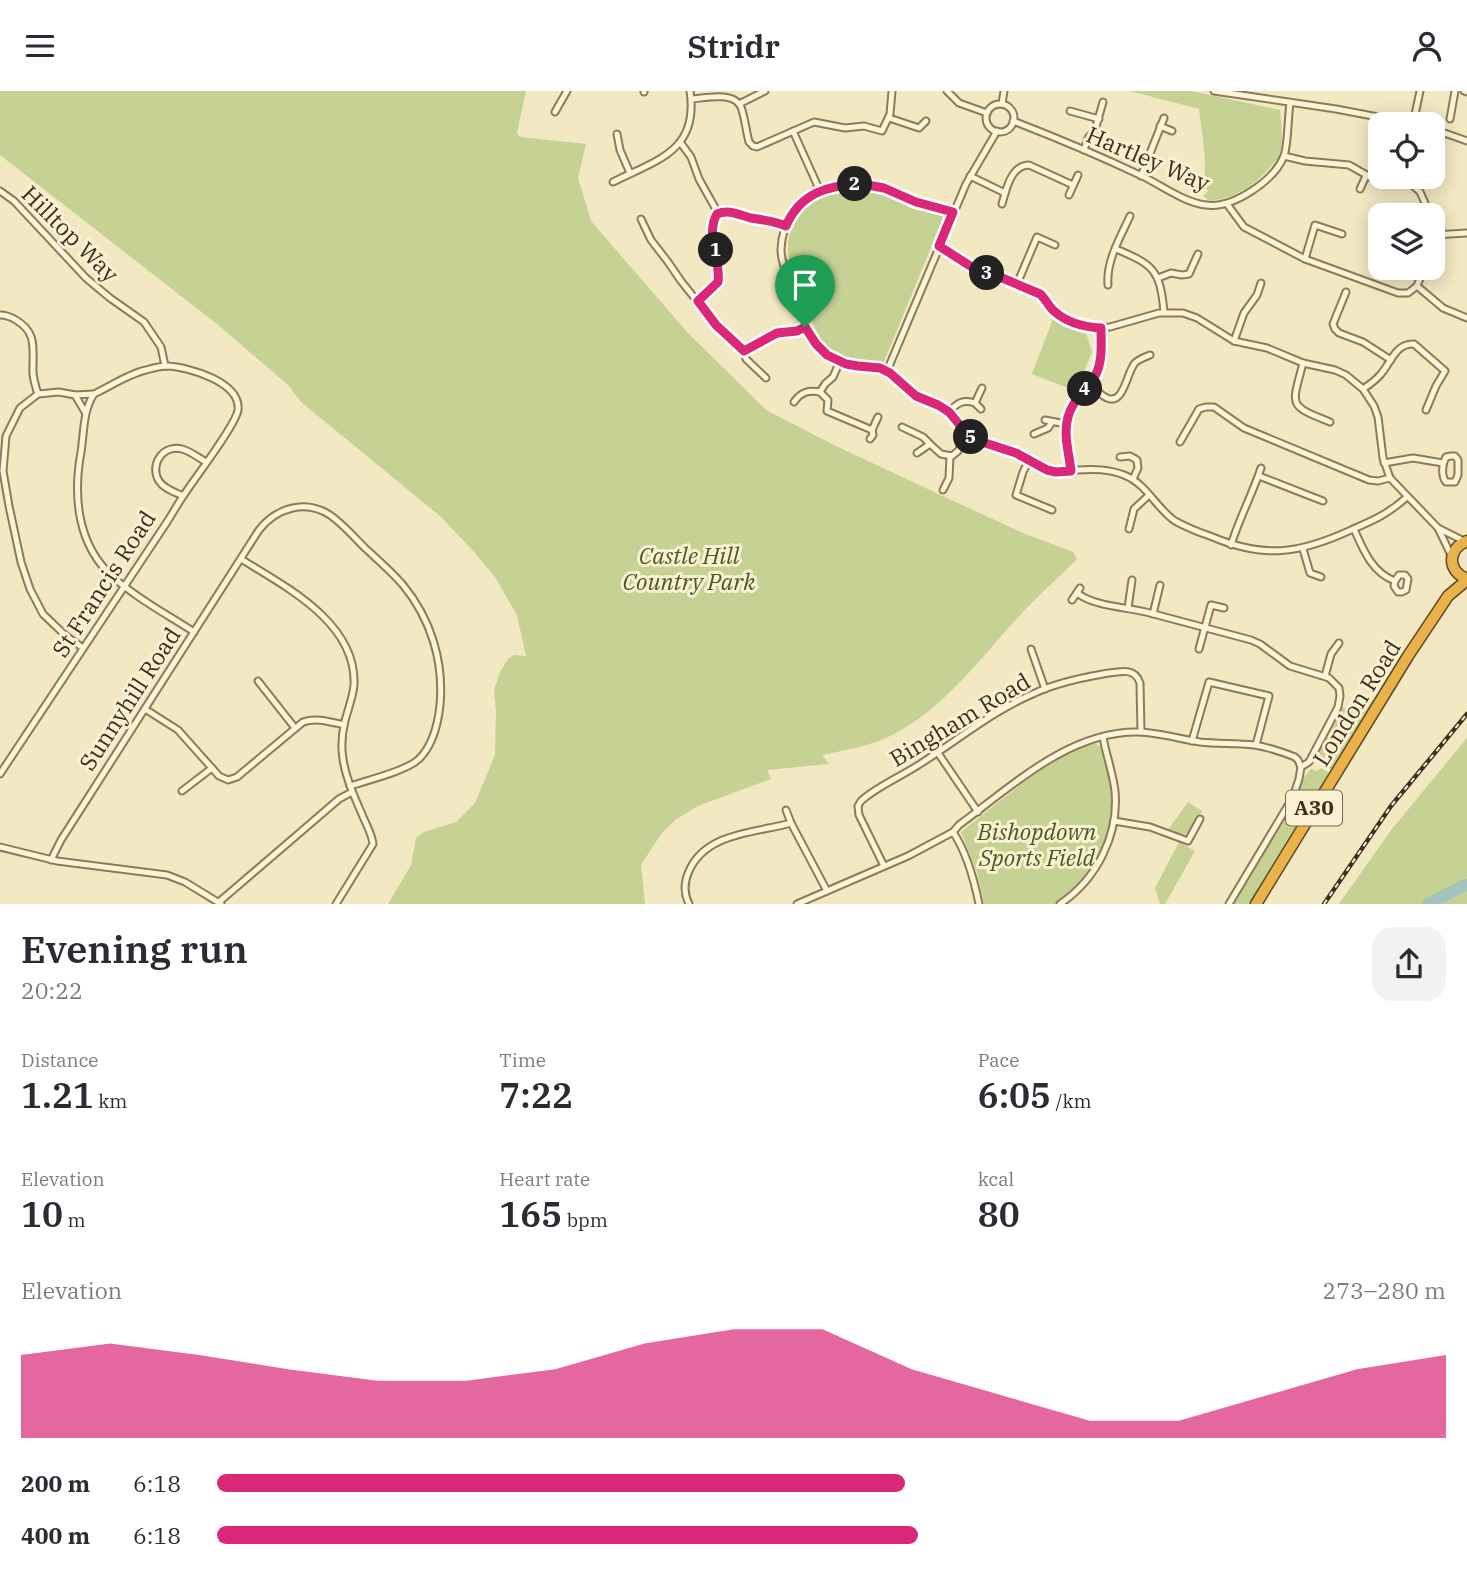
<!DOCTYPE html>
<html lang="en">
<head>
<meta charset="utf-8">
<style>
	:root { --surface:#fff; --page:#f2f2f3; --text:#2b2b33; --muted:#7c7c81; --accent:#db2777 }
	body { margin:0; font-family:"IBM Plex Serif",serif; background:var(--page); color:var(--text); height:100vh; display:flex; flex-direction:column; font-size:26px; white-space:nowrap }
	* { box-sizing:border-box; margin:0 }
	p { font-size:23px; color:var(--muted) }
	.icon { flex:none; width:38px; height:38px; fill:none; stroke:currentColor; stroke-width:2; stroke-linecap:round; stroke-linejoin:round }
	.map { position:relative; height:813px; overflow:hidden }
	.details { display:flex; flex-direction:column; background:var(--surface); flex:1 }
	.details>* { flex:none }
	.fabs { position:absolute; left:1368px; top:21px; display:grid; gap:14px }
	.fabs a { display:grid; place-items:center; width:77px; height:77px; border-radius:14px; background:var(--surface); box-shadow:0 4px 18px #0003; font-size:35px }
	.pin { position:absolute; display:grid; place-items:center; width:60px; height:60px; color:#fff; margin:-72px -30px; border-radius:50% 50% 50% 0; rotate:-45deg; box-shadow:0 0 7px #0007 }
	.pin .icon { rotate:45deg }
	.km { position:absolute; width:35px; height:35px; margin:-18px; border-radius:50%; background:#222; color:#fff; font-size:19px; line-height:35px; text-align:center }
	.round { display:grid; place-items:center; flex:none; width:74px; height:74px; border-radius:21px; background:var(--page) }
	.summary { display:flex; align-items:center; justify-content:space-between; height:119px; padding:0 21px }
	h1 { font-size:38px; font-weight:600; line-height:52px }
	.metrics { display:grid; grid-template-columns:repeat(3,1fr); gap:10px; height:119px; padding:7px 21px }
	.metrics div { display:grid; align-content:center }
	.metrics b { font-size:35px; font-weight:600 }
	.metrics small { font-size:19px; font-weight:400 }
	.metrics p { font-size:19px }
	.chart { height:196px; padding:14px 21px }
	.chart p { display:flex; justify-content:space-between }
	.chart svg { width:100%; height:126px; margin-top:7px; fill:var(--accent); opacity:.7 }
	ul { padding:0 21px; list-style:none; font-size:23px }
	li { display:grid; grid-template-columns:112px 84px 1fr; align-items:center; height:52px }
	li i { height:18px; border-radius:9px; background:var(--accent) }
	header { display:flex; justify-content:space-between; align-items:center; height:91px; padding:0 21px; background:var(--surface); font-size:32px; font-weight:600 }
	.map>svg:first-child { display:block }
	.green { fill:#c5d294 }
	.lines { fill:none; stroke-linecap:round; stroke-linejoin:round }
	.river { stroke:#a4c5be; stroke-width:12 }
	.street-casing { stroke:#8e7a57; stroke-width:9 }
	.highway-casing { stroke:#5c462b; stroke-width:13 }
	.street { stroke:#fcf4d6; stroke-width:5 }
	.highway { stroke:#eab34a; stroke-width:10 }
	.rail-casing { stroke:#3d2f1c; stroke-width:4.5 }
	.rail { stroke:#f9f1d2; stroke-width:2; stroke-dasharray:5; stroke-linecap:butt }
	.route-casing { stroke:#fff; stroke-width:14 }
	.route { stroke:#db2777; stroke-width:9 }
	.labels { text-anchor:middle; stroke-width:6; stroke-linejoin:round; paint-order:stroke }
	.shield { fill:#f9f1d2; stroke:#756953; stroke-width:2 }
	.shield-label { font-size:21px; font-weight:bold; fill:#3d2f1c }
	.street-label { font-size:23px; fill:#3d2f1c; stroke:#f9f1d2 }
	.park-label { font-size:23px; font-style:italic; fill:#475b21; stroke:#f9f1d2 }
</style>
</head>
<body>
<header><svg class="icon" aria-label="menu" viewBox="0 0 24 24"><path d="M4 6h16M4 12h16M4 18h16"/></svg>Stridr<svg class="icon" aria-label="person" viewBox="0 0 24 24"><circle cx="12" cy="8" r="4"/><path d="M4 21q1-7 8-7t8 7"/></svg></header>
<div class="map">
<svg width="1467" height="813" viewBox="0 0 1467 813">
	<rect width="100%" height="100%" fill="#f2e8c2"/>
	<g class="green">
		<path d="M0,0h526l-9,42 3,4 66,7 -8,34 13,43 96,111 79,78 68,35 115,54 74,34 50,19 4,7c-22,22 -45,42 -65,65 -36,40 -70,85 -118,110 -22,12 -48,16 -72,21l7,9 -62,6 4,9 -73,27 -23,14 -14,14 -20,31 4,39h-257l23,-39 5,-27 8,-6 32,-10 19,-19 20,-48 1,-44 -2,-21 6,-18 8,-13 6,-4 12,1 -9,-41 -22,-38 -20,-24 -35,-37 -139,-114 -13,-17 -71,-61 -217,-169z"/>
		<path d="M1130,0h61l89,19c1,13 4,33 -1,46 0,2 -5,7 -7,9 -15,19 -36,33 -62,36l-7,-5 6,-6 -6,-2c5,-24 -1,-54 -4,-79z"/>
		<path d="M860,97l13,2 16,6 24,13 31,7 -61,148c-11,-2 -40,-5 -48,-10 -18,-11 -23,-33 -28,-51 -6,-17 -17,-34 -19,-51 -2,-23 14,-49 35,-57 12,-4 25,-5 37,-7z"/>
		<path d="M1053,228l10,7 23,7 6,19 -16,39 -44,-17z"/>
		<path d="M1372,609l2,1 -42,69 -17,-9v-3l25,-49z"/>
		<path d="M1467,647v166h-128l53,-75z"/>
		<path d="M1091,653h5l6,4 10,46 -1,30 -8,24 -17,28 -17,18 -13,10h-72l-7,-32 -16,-40c39,-30 84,-72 130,-88z"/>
		<path d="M1321,677l8,5 -79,131h-16l3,-8 30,-52c13,-12 23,-34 30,-50 5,-10 6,-18 14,-25l6,2z"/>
		<path d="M1188,711l14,9c-10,19 -10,30 -34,19z"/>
		<path d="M1179,751l16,9 -30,53h-5l-5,-16z"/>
	</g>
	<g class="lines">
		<path class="river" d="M1428,813l37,-19h2"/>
		<g class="street-casing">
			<g id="street">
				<path d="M947,0l12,12 28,10"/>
				<path d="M1214,0l122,18 79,15"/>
				<path d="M1464,0l3,1"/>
				<path d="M644,1v-1"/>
				<path d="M692,8c13,-1 42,-8 49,8 4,11 5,24 8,35l4,4 4,1 57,-25 31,6 19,-2 18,5 8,-17 2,-23"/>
				<path d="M739,13l26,-13"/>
				<path d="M1002,13l2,-13"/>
				<circle cx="1000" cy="27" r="14"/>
				<path d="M1070,20l29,8"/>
				<path d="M555,21l12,-21"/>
				<path d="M889,27l30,10 7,-7"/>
				<path d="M1450,28l5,-28"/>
				<path d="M1013,30c44,17 87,35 129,55 19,9 43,27 64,29 26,4 68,-24 78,-49 4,-11 4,-40 6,-53"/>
				<path d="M1413,33l7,-33"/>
				<path d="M1160,35l12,5"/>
				<path d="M1433,38l34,12"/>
				<path d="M793,40l27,60"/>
				<path d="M617,43l3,16 10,23"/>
				<path d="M680,51l11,15 8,22 19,34c13,-3 22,3 34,5 12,2 22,4 34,8"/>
				<path d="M1084,59l4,-12 7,-8 8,-28"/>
				<path d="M1284,65l21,5 44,4 23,13 22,-1 13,3 13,12 5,11 1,12"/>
				<path d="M970,85l35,17"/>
				<path d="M1141,85l23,-58"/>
				<path d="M613,91c44,-22 86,-31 77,-91"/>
				<path d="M1360,98l6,-13"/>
				<path d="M0,100l14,10 72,77 24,20 34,24 17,25 4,19"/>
				<path d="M1069,104l9,-20"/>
				<path d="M1002,113c4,-14 9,-39 27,-39l44,20"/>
				<path d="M1227,113l17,23 61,32 93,34h10l9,-7"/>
				<path d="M953,121c-12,-3 -24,-5 -36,-10 -11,-4 -22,-10 -34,-14 -19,-7 -43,-5 -62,3 -24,9 -39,32 -40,58 0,17 9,29 15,45 9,22 6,38 26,57 23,22 48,9 69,22 9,6 15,16 23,22 11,8 23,9 33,16 10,8 15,21 26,27 13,9 30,10 45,16 11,5 21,14 33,17 9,2 18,0 26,-1 17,-1 32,-1 47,5 23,9 32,33 51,46 11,6 23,11 35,15 54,23 89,18 141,-6 23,-10 37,-16 56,-33"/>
				<path d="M641,128l10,21 17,22 13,19 35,44 25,25 3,1c11,-4 21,-13 32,-18 9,-3 20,-1 29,-6"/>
				<path d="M1433,144l34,-2"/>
				<path d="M939,155l36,23 42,15 23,10 4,3 10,14 23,13 18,4 15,-1 49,-14h24l14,5 37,23 33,7 36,15 32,7 11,5 17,14 11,17 4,11 5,41 7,20 48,50 14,29"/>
				<path d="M1116,158c38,16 44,21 48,63"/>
				<path d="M1305,168l10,-34 27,9"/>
				<path d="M1158,187l13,-5 11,2 7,-1 9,-20"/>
				<path d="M1017,193l20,-47 18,8"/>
				<path d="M1108,194c-2,-24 12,-47 22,-69"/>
				<path d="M1417,195l26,22 24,10"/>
				<path d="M1417,195l7,-18"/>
				<path d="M1346,201l-13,32 2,5 4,4 24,9 28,18"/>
				<path d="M698,210l20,-19c3,-22 -14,-52 0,-69"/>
				<path d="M0,224c6,0 11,2 16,5 20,12 17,26 17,46 -1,10 2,19 5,28"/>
				<path d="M1234,250l10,-28 13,-18 4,-12"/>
				<path d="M744,260l2,8 20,19"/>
				<path d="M1303,272c-11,43 -16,42 27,59"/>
				<path d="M887,280l79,-187 31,-53"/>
				<path d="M1089,292c5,5 11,12 18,15 17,8 20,-27 28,-35 4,-4 10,-6 15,-8"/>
				<path d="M1363,298c6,-4 13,-9 18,-15 10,-12 15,-31 33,-30l31,27 -9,15 -10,24"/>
				<path d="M820,301l8,8 -1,11 45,19"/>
				<path d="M75,304l10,17"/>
				<path d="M794,311c7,-10 14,-12 26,-10l5,-8 8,-7 7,-16"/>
				<path d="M975,312l7,-15"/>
				<path d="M949,321c8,-9 14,-13 26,-9l6,6"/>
				<path d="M1045,329l21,4"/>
				<path d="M902,336l21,10 7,7"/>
				<path d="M1034,343l14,-6 4,-6"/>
				<path d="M870,348l3,-4 -1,-5 6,-13"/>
				<path d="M1180,351l19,-33 7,-2h8l30,21 125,52 9,1 12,-3"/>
				<path d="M917,362l13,-9 11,10 11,2 6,-5 10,-16"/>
				<path d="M1451,365h4l3,4v15l-3,7h-9c-5,-6 -4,-18 0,-25z"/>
				<path d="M1120,366l10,-1 7,4 1,8 -5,11"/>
				<path d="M1029,369l-6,12 -7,23 36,15"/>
				<path d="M1384,372l29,-5 30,5"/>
				<path d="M1071,380c-2,-18 -8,-37 -3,-54 4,-16 18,-27 27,-41 8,-14 6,-33 6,-48"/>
				<path d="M1259,385l64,25"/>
				<path d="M943,399l6,-12 1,-22"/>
				<path d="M183,405c-8,-4 -19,-7 -24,-15 -10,-16 4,-37 23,-32 8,2 17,9 24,13"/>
				<path d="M1438,437l28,14"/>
				<path d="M1129,438l5,-20 15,-14"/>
				<path d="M1354,438c9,20 18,44 41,52"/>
				<path d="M1231,454c8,-26 21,-50 30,-77"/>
				<path d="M1303,458l7,24 11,4"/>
				<path d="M241,468c45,28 116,64 113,126 -1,12 -6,24 -9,36 -3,12 -4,26 -2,38 3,21 13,41 21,60 4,9 8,16 9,25l-37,60"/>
				<path d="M1399,484h6l3,4 -2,11 -4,2h-4l-4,-6 1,-5z"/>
				<path d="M1077,502c18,14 51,14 73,20 34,9 68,18 101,27l9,4 30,22 39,12 10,10 1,8 -2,11 -29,55 -8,5"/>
				<path d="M1072,509l8,-12"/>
				<path d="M1128,517l4,-28"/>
				<path d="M1153,523l7,-29"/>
				<path d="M83,557l-17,-12 -23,-22 -13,-25 -9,-27 -12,-56 -6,-35 3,-35 14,-28 18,-14 21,-2 16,3 19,-1"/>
				<path d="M1031,558l14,40"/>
				<path d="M1199,558l12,-44 13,3"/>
				<path d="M1325,585l6,-22 8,-11"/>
				<path d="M258,590l37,47"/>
				<path d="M145,618l33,21 41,46 9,4 9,-3 66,-55c13,-5 28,0 41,3"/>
				<path d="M1192,650l17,-59 60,14 -13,49"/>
				<path d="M938,662l40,59"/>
				<path d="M0,683c56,-84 112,-168 167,-252 6,-9 11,-19 17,-27 10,-16 52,-70 54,-85 3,-28 -49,-43 -71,-44 -6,0 -14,2 -21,4 -18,4 -35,16 -52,24 -11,16 -10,39 -13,58 -8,44 -4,93 32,125 23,21 55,38 81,55"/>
				<path d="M182,700l30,-23"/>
				<path d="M786,719l5,13 36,68"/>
				<path d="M1114,730l36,6 38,14 12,-22"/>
				<path d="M953,741c14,21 21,47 26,72"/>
				<path d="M0,756l57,14 110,14 18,7 36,22"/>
				<path d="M51,769l10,-20 198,-310c17,-22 46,-31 71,-15 13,9 24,22 35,33 13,12 27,24 38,37 28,34 41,77 37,120 -2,19 -7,40 -21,54 -13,12 -51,21 -69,27"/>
				<path d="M884,775l-25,-51 -1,-9 3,-5c15,-14 41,-25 59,-37 38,-24 74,-54 115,-71 21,-10 45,-15 68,-19 14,-2 32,-8 37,9l1,49"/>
				<path d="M219,811l120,-103 13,-7"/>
				<path d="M689,813c-5,-10 -5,-22 0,-33 17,-39 67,-38 102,-48"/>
				<path d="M797,813l111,-48 45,-24 6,-7c52,-38 109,-93 177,-93 22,0 43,7 64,10 18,2 36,1 54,3 14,2 28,7 41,12l3,3 3,7"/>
				<path d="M1060,813c37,-25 59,-69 55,-113 -2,-18 -9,-36 -12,-54"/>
				<path d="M1229,813l64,-107 6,-18 2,-12"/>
			</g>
		</g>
		<g class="highway-casing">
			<g id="highway">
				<path d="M1467,450c-20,8 -20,30 0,38"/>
				<path d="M1256,813l152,-248 40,-60 19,-16"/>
			</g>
		</g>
		<use href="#street" class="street"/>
		<use href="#highway" class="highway"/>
		<g class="rail-casing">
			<path id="rail" d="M1324,813l67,-98 76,-92"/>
		</g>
		<use href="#rail" class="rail"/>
	</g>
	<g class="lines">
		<g class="route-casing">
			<path id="route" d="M862,93l22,4 32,14 37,10 -14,34 39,25 22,6 40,17c6,5 8,12 14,17 13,12 30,16 47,17 0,16 2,34 -6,48 -9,14 -23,25 -27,41 -5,17 1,36 3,54l-15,1 -9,-2 -31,-17 -40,-13 -8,-5 -19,-23 -11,-7 -22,-9 -26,-23 -10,-5 -22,-2 -12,-2 -19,-9 -11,-11 -11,-17 -8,4 -20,2 -33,18 -28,-26 -18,-24 20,-19c3,-23 -13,-48 -1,-68 12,-5 22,1 34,4 12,2 23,3 35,8 14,-33 42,-41 76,-42z"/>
		</g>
		<use href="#route" class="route"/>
	</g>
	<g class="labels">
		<rect class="shield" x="1286" y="699.5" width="56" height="35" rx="5"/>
		<g class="shield-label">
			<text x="1314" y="724">A30</text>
		</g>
		<g class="street-label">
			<text transform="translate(1148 68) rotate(23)" y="8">Hartley Way</text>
			<text transform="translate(70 143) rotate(45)" y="8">Hilltop Way</text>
			<text transform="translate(104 493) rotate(-57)" y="8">St Francis Road</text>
			<text transform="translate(130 608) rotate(-57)" y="8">Sunnyhill Road</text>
			<text transform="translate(1357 612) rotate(-58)" y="8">London Road</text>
			<text transform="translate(960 629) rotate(-31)" y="8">Bingham Road</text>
		</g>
		<g class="park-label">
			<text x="689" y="473">Castle Hill<tspan x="689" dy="26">Country Park</tspan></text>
			<text x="1037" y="749">Bishopdown<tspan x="1037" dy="26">Sports Field</tspan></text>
		</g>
	</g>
</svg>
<div class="fabs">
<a><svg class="icon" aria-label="locate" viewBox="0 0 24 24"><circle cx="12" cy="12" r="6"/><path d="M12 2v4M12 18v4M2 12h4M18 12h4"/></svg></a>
<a><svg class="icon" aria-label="layers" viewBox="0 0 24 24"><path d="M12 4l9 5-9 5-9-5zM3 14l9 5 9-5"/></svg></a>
</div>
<div class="pin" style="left:805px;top:236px;background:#1e9e55"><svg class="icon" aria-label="arrive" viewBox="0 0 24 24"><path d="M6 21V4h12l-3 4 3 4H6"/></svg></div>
<b class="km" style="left:716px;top:159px">1</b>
<b class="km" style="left:855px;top:93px">2</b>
<b class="km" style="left:987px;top:182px">3</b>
<b class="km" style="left:1085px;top:298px">4</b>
<b class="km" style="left:971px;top:346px">5</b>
</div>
<section class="details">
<div class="summary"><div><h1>Evening run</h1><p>20:22</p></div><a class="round"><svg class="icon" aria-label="share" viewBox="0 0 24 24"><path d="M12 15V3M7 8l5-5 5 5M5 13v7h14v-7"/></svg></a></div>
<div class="metrics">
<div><p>Distance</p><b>1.21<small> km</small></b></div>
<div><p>Time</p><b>7:22</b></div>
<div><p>Pace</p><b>6:05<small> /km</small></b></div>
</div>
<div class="metrics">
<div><p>Elevation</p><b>10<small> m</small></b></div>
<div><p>Heart rate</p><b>165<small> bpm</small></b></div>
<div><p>kcal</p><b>80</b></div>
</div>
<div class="chart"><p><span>Elevation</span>273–280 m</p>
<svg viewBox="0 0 160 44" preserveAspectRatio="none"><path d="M0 44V15L10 11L20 15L30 20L40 24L50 24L60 20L70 11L80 6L90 6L100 20L110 29L120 38L130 38L140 29L150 20L160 15V44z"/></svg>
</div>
<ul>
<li><b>200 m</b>6:18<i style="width:56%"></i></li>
<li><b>400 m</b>6:18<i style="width:57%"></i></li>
</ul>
</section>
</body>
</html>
